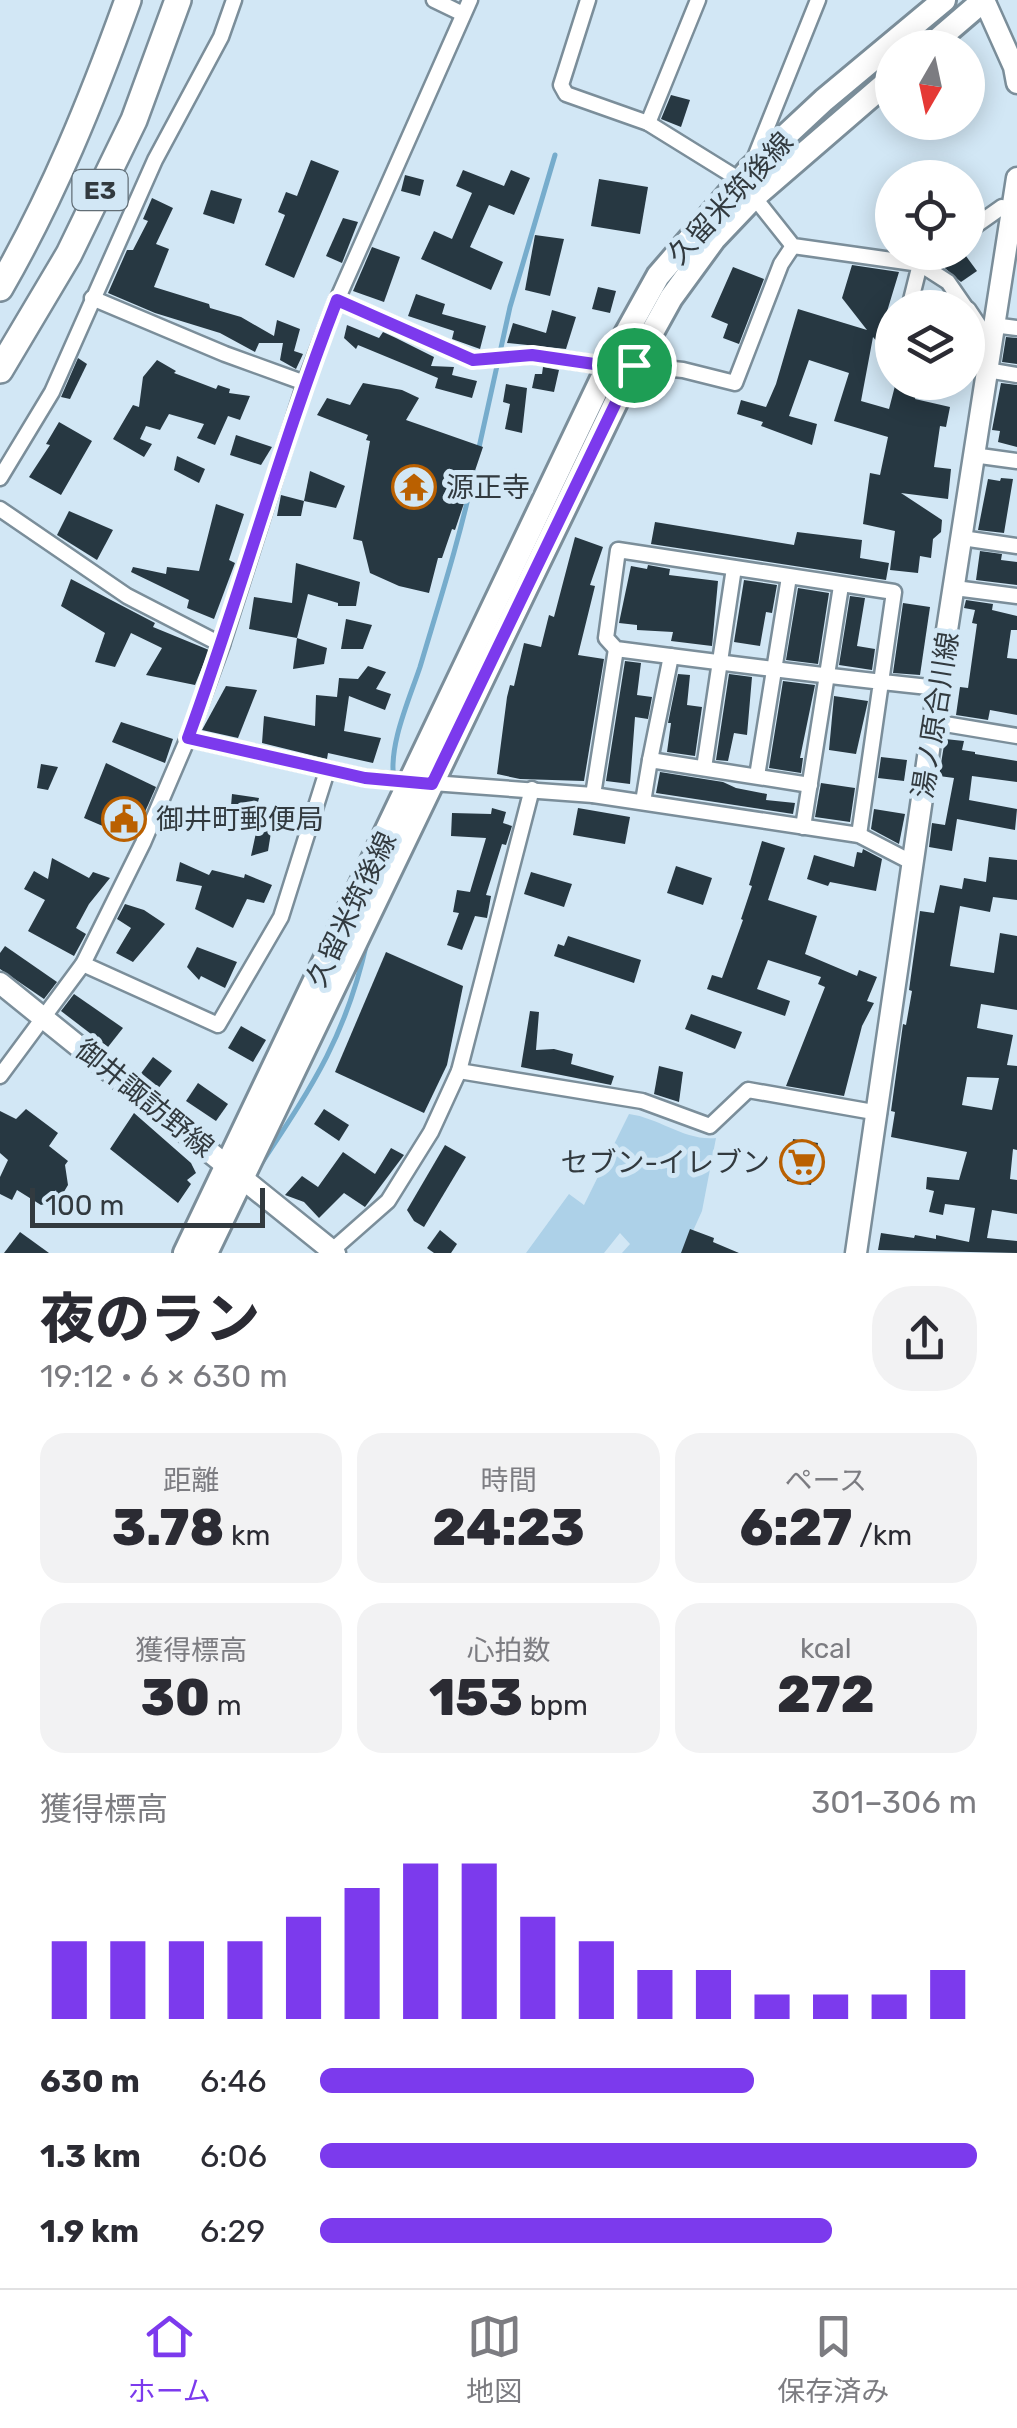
<!DOCTYPE html>
<html lang="ja">
<head>
<meta charset="utf-8">
<style>
	:root { --surface:#fff; --page:#f2f2f3; --text:#2b2b33; --muted:#7c7c81; --line:#e1e1e2; --accent:#7c3aed }
	body { margin:0; font-family:Rubik,"Noto Sans JP",sans-serif; background:var(--page); color:var(--text); height:100vh; display:flex; flex-direction:column; font-size:38px; white-space:nowrap }
	* { box-sizing:border-box; margin:0 }
	p { font-size:32px; color:var(--muted) }
	.icon { flex:none; width:55px; height:55px; fill:none; stroke:currentColor; stroke-width:2; stroke-linecap:round; stroke-linejoin:round }
	.map { position:relative; height:1253px; overflow:hidden }
	.sheet { display:flex; flex-direction:column; background:var(--surface); flex:1 }
	.sheet>* { flex:none }
	.needle { width:65px; rotate:189deg }
	.buttons { position:absolute; left:875px; top:30px; display:grid; gap:20px }
	.buttons a { display:grid; place-items:center; width:110px; height:110px; border-radius:50%; background:var(--surface); box-shadow:0 5px 25px #0003; font-size:50px }
	.scale { position:absolute; left:30px; bottom:25px; width:235px; box-sizing:border-box; padding-left:10px; border:5px solid #323a3f; border-top:0; font-size:28px; line-height:35px; white-space:nowrap; color:#323a3f; -webkit-text-stroke:8px #d2e7f5; paint-order:stroke }
	.pin { position:absolute; display:grid; place-items:center; width:85px; height:85px; color:#fff; margin:-42px; border:5px solid #fff; border-radius:50%; box-shadow:0 2px 10px #0007 }
	.round { display:grid; place-items:center; flex:none; width:105px; height:105px; border-radius:40px; background:var(--page) }
	.headline { display:flex; align-items:center; justify-content:space-between; height:170px; padding:0 40px }
	h1 { font-size:55px; font-weight:800; line-height:75px }
	.metrics { display:grid; grid-template-columns:repeat(3,1fr); gap:15px; height:170px; padding:10px 40px }
	.metrics div { display:grid; align-content:center; border-radius:25px; background:var(--page); text-align:center }
	.metrics b { font-size:50px; font-weight:800 }
	.metrics small { font-size:28px; font-weight:400 }
	.metrics p { font-size:28px }
	.chart { height:280px; padding:20px 40px }
	.chart p { display:flex; justify-content:space-between }
	.chart svg { width:100%; height:180px; margin-top:10px; stroke:var(--accent); stroke-width:6 }
	ul { padding:0 40px; list-style:none; font-size:32px }
	li { display:grid; grid-template-columns:160px 120px 1fr; align-items:center; height:75px }
	li i { height:25px; border-radius:12px; background:var(--accent) }
	.tab-bar { display:flex; justify-content:space-around; align-items:center; height:140px; border-top:2px solid var(--line); background:var(--surface); font-size:28px; color:var(--muted) }
	.tab-bar a { display:grid; justify-items:center; gap:5px }
	.tab-bar .current { color:var(--accent) }
	.map>svg:first-child { display:block }
	.green { fill:#add1e8 }
	.lines { fill:none; stroke-linecap:round; stroke-linejoin:round }
	.stream { stroke:#76accc; stroke-width:5 }
	.building { fill:#273842; fill-rule:evenodd }
	.minor-casing { stroke:#7b8e9a; stroke-width:19 }
	.secondary-casing { stroke:#7b8e9a; stroke-width:25 }
	.primary-casing { stroke:#7b8e9a; stroke-width:28 }
	.motorway-casing { stroke:#7b8e9a; stroke-width:30 }
	.minor { stroke:#fff; stroke-width:14 }
	.secondary { stroke:#fff; stroke-width:20 }
	.primary { stroke:#fff; stroke-width:22 }
	.motorway { stroke:#fff; stroke-width:25 }
	.route-casing { stroke:#fff; stroke-width:20 }
	.route { stroke:#7c3aed; stroke-width:12 }
	.labels { text-anchor:middle; stroke-width:10; stroke-linejoin:round; paint-order:stroke }
	.shield { fill:#d2e7f5; stroke:#626e76; stroke-width:2.5 }
	.shield-label { font-size:25px; font-weight:bold; fill:#323a3f }
	.street-label { font-size:28px; fill:#323a3f; stroke:#d2e7f5 }
	.poi-label { font-size:28px; fill:#323a3f; stroke:#d2e7f5; text-anchor:start }
</style>
</head>
<body>
<div class="map">
<svg width="1017" height="1253" viewBox="0 0 1017 1253">
	<rect width="100%" height="100%" fill="#d2e7f5"/>
	<path class="green" d="M629,1114c31,4 55,27 87,24l-14,73 -19,42h-61l8,-9 -10,-11 -16,20h-78l43,-59 15,11z"/>
	<g class="lines">
		<g class="stream">
			<path d="M478,452l32,-145 45,-152"/>
			<path d="M394,780c-6,-34 15,-80 26,-113 19,-64 40,-129 54,-195"/>
			<path d="M261,1164c52,-79 85,-128 106,-222"/>
		</g>
	</g>
	<g class="building">
		<path d="M671,95l19,5 -9,27 -20,-8z"/>
		<path d="M311,160l28,11 -45,107 -29,-13 20,-50 -7,-3 8,-20 11,4z"/>
		<path d="M463,170l41,16 7,-16 19,8 -16,37 -25,-10 -19,42 33,15 -12,28 -70,-31 13,-28 18,8 20,-46 -16,-7z"/>
		<path d="M405,175l19,5 -4,16 -19,-5z"/>
		<path d="M599,179l49,8 -8,47 -49,-8z"/>
		<path d="M211,190l31,9 -8,25 -31,-10z"/>
		<path d="M152,198l21,10 -17,36 13,5 -15,38 55,17 1,4 31,9 33,19 3,-16 23,9 -6,22 9,3 -7,15 -16,-9 3,-17h-24l-4,9 -35,-19 -65,-20 -47,-20 19,-43h6l15,-29 -5,-2z"/>
		<path d="M343,218l15,4 -16,41 -16,-7z"/>
		<path d="M535,235l29,4 -14,57 -25,-6z"/>
		<path d="M372,247l28,10 -16,45 -31,-11z"/>
		<path d="M947,252h16l14,19 -16,11 -22,-19z"/>
		<path d="M852,265l47,7 -17,56 10,2 -2,13 -11,-2 -1,2 -5,-6 -12,64 28,8 7,-27h23l-4,17 35,8 -4,20 -6,-1 -6,41 17,2 -3,30 -47,-6 41,27 -1,12 -8,7 -2,19 -11,-2 -2,17 -28,-3 5,-39 -32,-7 7,-51 10,2 8,-38 -54,-16 15,-48 -40,-13 -20,56 28,8 -5,21 -51,-19 2,-4 -26,-8 4,-14 25,7 10,-23 22,-75 69,21 -25,-32z"/>
		<path d="M733,267l31,12 -25,65 -16,-6 5,-14 -17,-7z"/>
		<path d="M598,287l18,4 -6,22 -18,-4z"/>
		<path d="M416,294l29,10 -3,10 44,12 -6,23 -28,-10 2,-8 -46,-15z"/>
		<path d="M552,310l24,7 -10,32 -59,-6 6,-20 33,10z"/>
		<path d="M347,325l32,13 4,-6 13,6 38,19 -3,9 23,1 -2,8 25,6 -5,17 -37,-10 3,-10 -80,-33 -2,4 -12,-11z"/>
		<path d="M1006,337l11,1v26l-15,-2z"/>
		<path d="M78,358l9,6 -17,35 -9,-2z"/>
		<path d="M157,360l19,11 -2,2 42,16 2,-4 12,4 -1,4 21,3 -10,24 -12,-4 -13,29 -18,-7 7,-14 -35,-10 -9,16 -14,-4 -6,13 12,5 -8,13 -31,-18 20,-34 6,2 4,-30z"/>
		<path d="M543,367l16,3 -5,22 -22,-4 3,-14h7z"/>
		<path d="M363,383l39,7 17,8 -13,22 77,27 -28,83 -3,-1 -10,29h-4l-9,35 -30,-7 -29,-13 -8,-32 -9,-2 17,-98 -4,-1 2,-5 -51,-20 10,-17 23,7z"/>
		<path d="M1001,383l16,2v62l-19,-5 2,-11 -8,-1z"/>
		<path d="M506,384l21,4 -5,45 -17,-4 5,-25 -7,-2z"/>
		<path d="M59,422l33,19 -31,54 -32,-18 21,-32 -4,-1z"/>
		<path d="M236,435l36,12 -11,18 -31,-10z"/>
		<path d="M177,456l28,13 -6,14 -25,-13z"/>
		<path d="M310,471l35,15 -9,22 -32,-7z"/>
		<path d="M1001,478l12,1 -9,54 -26,-3 10,-51 12,2z"/>
		<path d="M281,495l23,6 -3,15h-24z"/>
		<path d="M216,504l28,10 -15,46 6,3 -21,56 -27,-11 2,-8 -58,-28 2,-5 33,7 1,-7 32,4z"/>
		<path d="M69,511l44,19 -16,30 -40,-25z"/>
		<path d="M655,522l139,23 3,-13 65,8 -2,18 29,5 -3,17 -235,-36z"/>
		<path d="M575,537l28,10 -13,38 5,1 -17,69 26,4 -20,122 -64,-2 -23,-5 10,-77 3,-12 4,1 10,-43 17,4 8,-32 5,2z"/>
		<path d="M980,551l22,3 -1,6 16,2v23l-41,-5z"/>
		<path d="M296,563l64,19 -4,24h-18v-3l-30,-9 -11,44 -48,-9 5,-32 38,6z"/>
		<path d="M648,565l22,4 -1,6 49,6 -6,65 -41,-5 2,-9 -36,-2v-5l-18,-2 12,-57 16,3z"/>
		<path d="M71,579l84,44 -2,4 56,23 -14,35 -49,-10 16,-27 -31,-15 -16,34 -20,-5 10,-29 -44,-27z"/>
		<path d="M744,580l33,5 -5,28 -6,-1 -6,34 -26,-4z"/>
		<path d="M798,588l31,5 -11,71 -32,-4z"/>
		<path d="M850,596l15,2 -8,48 18,3 -3,21 -33,-5z"/>
		<path d="M966,600l27,4 -1,6 25,6v14h-6l-4,28 10,1v56l-27,-5 -2,10 -32,-5 4,-28 8,1 9,-64 -5,-1 3,-13 -11,-2z"/>
		<path d="M903,603l27,4 -10,68 -27,-2z"/>
		<path d="M346,619l26,6 -9,24h-22z"/>
		<path d="M297,638l30,10 -3,16 -31,5z"/>
		<path d="M625,661l16,2 -4,32 15,2 -4,22 -13,-2 -5,67 -24,-3z"/>
		<path d="M368,666l18,6 -10,17 15,5 -6,16 -36,-14 -5,35 37,7 -8,25 -45,-10 -1,6 -65,-16 2,-27 51,10 1,-31 21,2 2,-19 19,1z"/>
		<path d="M678,674l12,1 -3,30 15,2 -7,49 -28,-4 4,-29h-3z"/>
		<path d="M729,674l23,3 -5,58 -13,-2 -6,28 -12,-1z"/>
		<path d="M783,681l32,4 -15,73h3l-2,15 -32,-5z"/>
		<path d="M226,686l31,4 -19,48 -36,-8z"/>
		<path d="M834,696l34,5 -12,53 -27,-4z"/>
		<path d="M121,722l52,17 -8,24 -53,-21z"/>
		<path d="M945,739l19,2 -2,9 13,2v2l42,7v21l-45,-6 -3,24 48,9 -2,21 -58,-11 -5,32 -23,-4 3,-24 13,2 9,-47 -15,-2z"/>
		<path d="M881,757l26,3 -3,21 -26,-3z"/>
		<path d="M106,763l50,24 -23,52 -49,-21z"/>
		<path d="M41,764l17,3 -10,23 -11,-2z"/>
		<path d="M660,772l63,10 13,6 31,6 -1,6 29,3 -2,11 -137,-21z"/>
		<path d="M821,783l34,5 -5,34 -35,-5z"/>
		<path d="M232,794l27,4 -5,21 -24,-1z"/>
		<path d="M492,808l14,4 -3,11 9,3 -6,19 -4,-1 -16,51 5,1 -4,22 -12,-2 -13,34 -15,-5 12,-32 -6,-1 4,-22 13,2 16,-54 -35,-2 1,-23 39,1z"/>
		<path d="M578,808l52,9 -5,27 -52,-9z"/>
		<path d="M874,809l31,5 -6,30 -28,-15z"/>
		<path d="M272,826l-4,25 -17,5 6,-28z"/>
		<path d="M762,841l23,7 -17,52 49,16 -12,38 52,22 2,-6 18,7 -10,24 7,2 -12,23 -18,70 -58,-10 39,-99 -7,-3 3,-7 -53,-17 -11,29 33,12 -5,15 -78,-27 5,-14 10,3 21,-58 -2,-1 11,-33 -3,-1z"/>
		<path d="M863,849l19,10 -6,32 -46,-9 -2,4 -21,-7 7,-24 40,12 3,-15 5,1z"/>
		<path d="M989,857l28,3v40l-24,-3 -3,15 -30,-6 -10,60 44,7 6,-40 17,3v74l-36,-6 -4,24 36,7 -6,30 10,1v84l-4,-1 -3,30 7,1v34l-25,-4 -5,28 30,3v12l-139,-3 3,-17 33,5 1,-3 21,4v-4l33,7 6,-34 -30,-4 -2,11 -14,-3 5,-21 -8,-2 1,-12 32,3 8,-28 -76,-15 4,-25 -4,-1 12,-87 3,1 6,-34 -3,-1 11,-79 14,2 6,-28 22,4 2,-11 22,4zM967,1077l32,1 -7,32 -30,-5z"/>
		<path d="M52,858l37,20 4,-6 17,6 -21,26 -13,24 10,6 -12,22 -46,-25 17,-31 -21,-11 10,-18 14,8z"/>
		<path d="M180,862l29,13 3,-5 32,8 1,-4 27,11 -8,18 -17,-4 -14,29 -38,-19 7,-23 -26,-5z"/>
		<path d="M676,866l36,12 -9,27 -36,-12z"/>
		<path d="M531,872l41,12 -8,23 -40,-13z"/>
		<path d="M125,904l19,6 21,14 -32,38 -17,-9 15,-25 -14,-9z"/>
		<path d="M568,936l73,24 -7,23 -80,-27 4,-12 6,2z"/>
		<path d="M5,946l52,36 -13,17 -44,-30v-16z"/>
		<path d="M197,947l40,15 -12,26 -24,-12 -2,4 -12,-13z"/>
		<path d="M386,952l77,34 -16,79 -23,48 -89,-41z"/>
		<path d="M74,994l49,34 -15,19 -47,-36z"/>
		<path d="M530,1011l9,1 -3,38 18,-1 19,5 -2,10 43,12 -3,9 -90,-18z"/>
		<path d="M691,1014l51,18 -7,17 -50,-20z"/>
		<path d="M241,1026l25,14 -13,22 -25,-14z"/>
		<path d="M153,1057l19,14 -15,19 -18,-14z"/>
		<path d="M659,1066l24,6 -4,30 -25,-8z"/>
		<path d="M198,1083l30,21 -12,17 -30,-20z"/>
		<path d="M26,1109l32,24 -9,13 19,15 -3,4 3,20 -9,15 -18,5 -24,-15 -5,10 -12,-6v-17l8,-17 -8,-7v-42l16,8z"/>
		<path d="M324,1109l25,16 -10,16 -25,-17z"/>
		<path d="M134,1113l57,50 5,10 -9,7 4,4 -13,19 -68,-54z"/>
		<path d="M793,1139l25,4 -7,42 -24,-4z"/>
		<path d="M445,1145l21,12 -42,70 -10,-6 -7,-11z"/>
		<path d="M391,1148l13,7 -39,52 -21,-14 -25,25 -15,-16 -19,-7 17,-19 16,11 25,-35 32,22z"/>
		<path d="M690,1229l24,9 -1,4 26,11h-58z"/>
		<path d="M440,1230l17,14 -6,9h-17l-7,-5z"/>
		<path d="M20,1232l29,21h-45z"/>
	</g>
	<g class="lines">
		<g class="minor-casing">
			<g id="minor">
				<path d="M434,0l29,14"/>
				<path d="M588,0l-27,85 5,9 82,29 92,57"/>
				<path d="M648,123l50,-123"/>
				<path d="M753,162l65,-162"/>
				<path d="M754,197l39,49 127,18 -11,44"/>
				<path d="M968,231l34,-24 10,2"/>
				<path d="M936,252l-16,12 28,18 18,26"/>
				<path d="M92,298l133,56 80,29"/>
				<path d="M337,300l136,60 59,-5 76,11 26,-1 49,5 52,13 46,-119 12,-18"/>
				<path d="M968,309l14,21 10,2"/>
				<path d="M993,325l24,3"/>
				<path d="M987,370l30,5"/>
				<path d="M973,455l44,6"/>
				<path d="M0,478l52,-86 103,-232 66,-123 13,-37"/>
				<path d="M0,509l127,87 95,49"/>
				<path d="M962,538l55,8"/>
				<path d="M955,588l62,8"/>
				<path d="M933,722l84,14"/>
				<path d="M188,738l177,40 228,17 266,40 54,28"/>
				<path d="M650,760l21,-104"/>
				<path d="M704,768l30,-200"/>
				<path d="M757,776l32,-199"/>
				<path d="M593,795l23,-146"/>
				<path d="M643,802l7,-42 160,25"/>
				<path d="M803,827l38,-241"/>
				<path d="M859,835l35,-243 -276,-42 -12,88 10,11c107,14 214,28 322,39"/>
				<path d="M83,964l135,61 63,-108 46,-146"/>
				<path d="M459,1071l183,30 68,25 38,-36 131,23"/>
				<path d="M0,1076l83,-112 60,-121 45,-105 34,-93 83,-262 32,-83 133,-300"/>
				<path d="M329,1253l59,-52 43,-69 28,-61 73,-282"/>
			</g>
		</g>
		<g class="secondary-casing">
			<g id="secondary">
				<path d="M984,0l30,67 3,16"/>
				<path d="M0,983l335,270"/>
				<path d="M856,1253l82,-565 79,-510"/>
			</g>
		</g>
		<g class="primary-casing">
			<g id="primary">
				<path d="M928,48l56,-48"/>
				<path d="M185,1253l423,-887 50,-90 92,-107 74,-69 120,-100"/>
				<path d="M206,1253l321,-667 107,-221 37,-67 43,-59 40,-42 138,-119"/>
			</g>
		</g>
		<g class="motorway-casing">
			<g id="motorway">
				<path d="M0,288c53,-92 92,-188 128,-288"/>
				<path d="M0,370l69,-116 65,-134 44,-120"/>
			</g>
		</g>
		<use href="#minor" class="minor"/>
		<use href="#secondary" class="secondary"/>
		<use href="#primary" class="primary"/>
		<use href="#motorway" class="motorway"/>
	</g>
	<g class="lines">
		<g class="route-casing">
			<path id="route" d="M337,300l136,60 59,-5 76,11 26,-1 -202,419 -67,-6 -177,-40c53,-145 93,-294 149,-438z"/>
		</g>
		<use href="#route" class="route"/>
	</g>
	<defs>
		<g id="temple-ring" transform="scale(2.25)"><circle r="9.5" fill="#d2e7f5" stroke="#ba6000" stroke-width="1.5"/><path d="M0-6L5-2H3V0L6.5 2.5H4V6H1.5V3h-3V6H-4V2.5H-6.5L-3 0V-2H-5Z" fill="#ba6000"/></g>
		<g id="civic-ring" transform="scale(2.25)"><circle r="9.5" fill="#d2e7f5" stroke="#ba6000" stroke-width="1.5"/><path d="M-.6-6.5H3V-4.5H.6V-3L4-1V1h2V6H-6V1h2V-1L-.6-3ZM-1.2 2.5V6h2.4V2.5Z" fill="#ba6000"/></g>
		<g id="supermarket-ring" transform="scale(2.25)"><circle r="9.5" fill="#d2e7f5" stroke="#ba6000" stroke-width="1.5"/><path d="M-6-5.5h2.5l.6 2H6L4.5 2H-2.5L-4.4-4H-6ZM-1.5 3.2a1.3 1.3 0 1 0 .1 0ZM3 3.2a1.3 1.3 0 1 0 .1 0Z" fill="#ba6000"/></g>
	</defs>
	<g fill-rule="evenodd">
		<use href="#temple-ring" x="414" y="487"/>
		<use href="#civic-ring" x="124" y="819"/>
		<use href="#supermarket-ring" x="802" y="1162"/>
	</g>
	<g class="labels">
		<rect class="shield" x="72.5" y="170" width="55" height="40" rx="8"/>
		<g class="shield-label">
			<text x="100" y="199">E3</text>
		</g>
		<g class="street-label">
			<text transform="translate(730 198) rotate(-47)" y="10">久留米筑後線</text>
			<text transform="translate(935 715) rotate(-81)" y="10">湯ノ原合川線</text>
			<text transform="translate(351 909) rotate(-64)" y="10">久留米筑後線</text>
			<text transform="translate(145 1098) rotate(39)" y="10">御井諏訪野線</text>
		</g>
		<g class="poi-label">
			<text x="446" y="497">源正寺</text>
			<text x="156" y="829">御井町郵便局</text>
			<text x="770" y="1172" text-anchor="end">セブン-イレブン</text>
		</g>
	</g>
</svg>
<div class="buttons">
<a><svg class="needle" viewBox="-14 -14 28 28"><path d="M0-13l5 13h-10z" fill="#e53935"/><path d="M0 13l5-13h-10z" fill="#7c7c81"/></svg></a>
<a><svg class="icon" aria-label="locate" viewBox="0 0 24 24"><circle cx="12" cy="12" r="6"/><path d="M12 2v4M12 18v4M2 12h4M18 12h4"/></svg></a>
<a><svg class="icon" aria-label="layers" viewBox="0 0 24 24"><path d="M12 4l9 5-9 5-9-5zM3 14l9 5 9-5"/></svg></a>
</div>
<div class="scale">100 m</div>
<div class="pin" style="left:634px;top:365px;background:#1e9e55"><svg class="icon" aria-label="arrive" viewBox="0 0 24 24"><path d="M6 21V4h12l-3 4 3 4H6"/></svg></div>
</div>
<section class="sheet">
<div class="headline"><div><h1>夜のラン</h1><p>19:12 · 6 × 630 m</p></div><a class="round"><svg class="icon" aria-label="share" viewBox="0 0 24 24"><path d="M12 15V3M7 8l5-5 5 5M5 13v7h14v-7"/></svg></a></div>
<div class="metrics">
<div><p>距離</p><b>3.78<small> km</small></b></div>
<div><p>時間</p><b>24:23</b></div>
<div><p>ペース</p><b>6:27<small> /km</small></b></div>
</div>
<div class="metrics">
<div><p>獲得標高</p><b>30<small> m</small></b></div>
<div><p>心拍数</p><b>153<small> bpm</small></b></div>
<div><p>kcal</p><b>272</b></div>
</div>
<div class="chart"><p><span>獲得標高</span>301–306 m</p>
<svg viewBox="0 0 160 44" preserveAspectRatio="none"><path d="M5 44V25M15 44V25M25 44V25M35 44V25M45 44V19M55 44V12M65 44V6M75 44V6M85 44V19M95 44V25M105 44V32M115 44V32M125 44V38M135 44V38M145 44V38M155 44V32"/></svg>
</div>
<ul>
<li><b>630 m</b>6:46<i style="width:66%"></i></li>
<li><b>1.3 km</b>6:06<i style="width:100%"></i></li>
<li><b>1.9 km</b>6:29<i style="width:78%"></i></li>
</ul>
</section>
<nav class="tab-bar">
<a class="current"><svg class="icon" aria-label="home" viewBox="0 0 24 24"><path d="M3 11l9-7 9 7M6 9v11h12V9"/></svg>ホーム</a>
<a><svg class="icon" aria-label="map" viewBox="0 0 24 24"><path d="M3 6l6-2 6 2 6-2v14l-6 2-6-2-6 2zM9 4v14M15 6v14"/></svg>地図</a>
<a><svg class="icon" aria-label="saved" viewBox="0 0 24 24"><path d="M7 4h10v16l-5-4-5 4z"/></svg>保存済み</a>
</nav>
</body>
</html>
